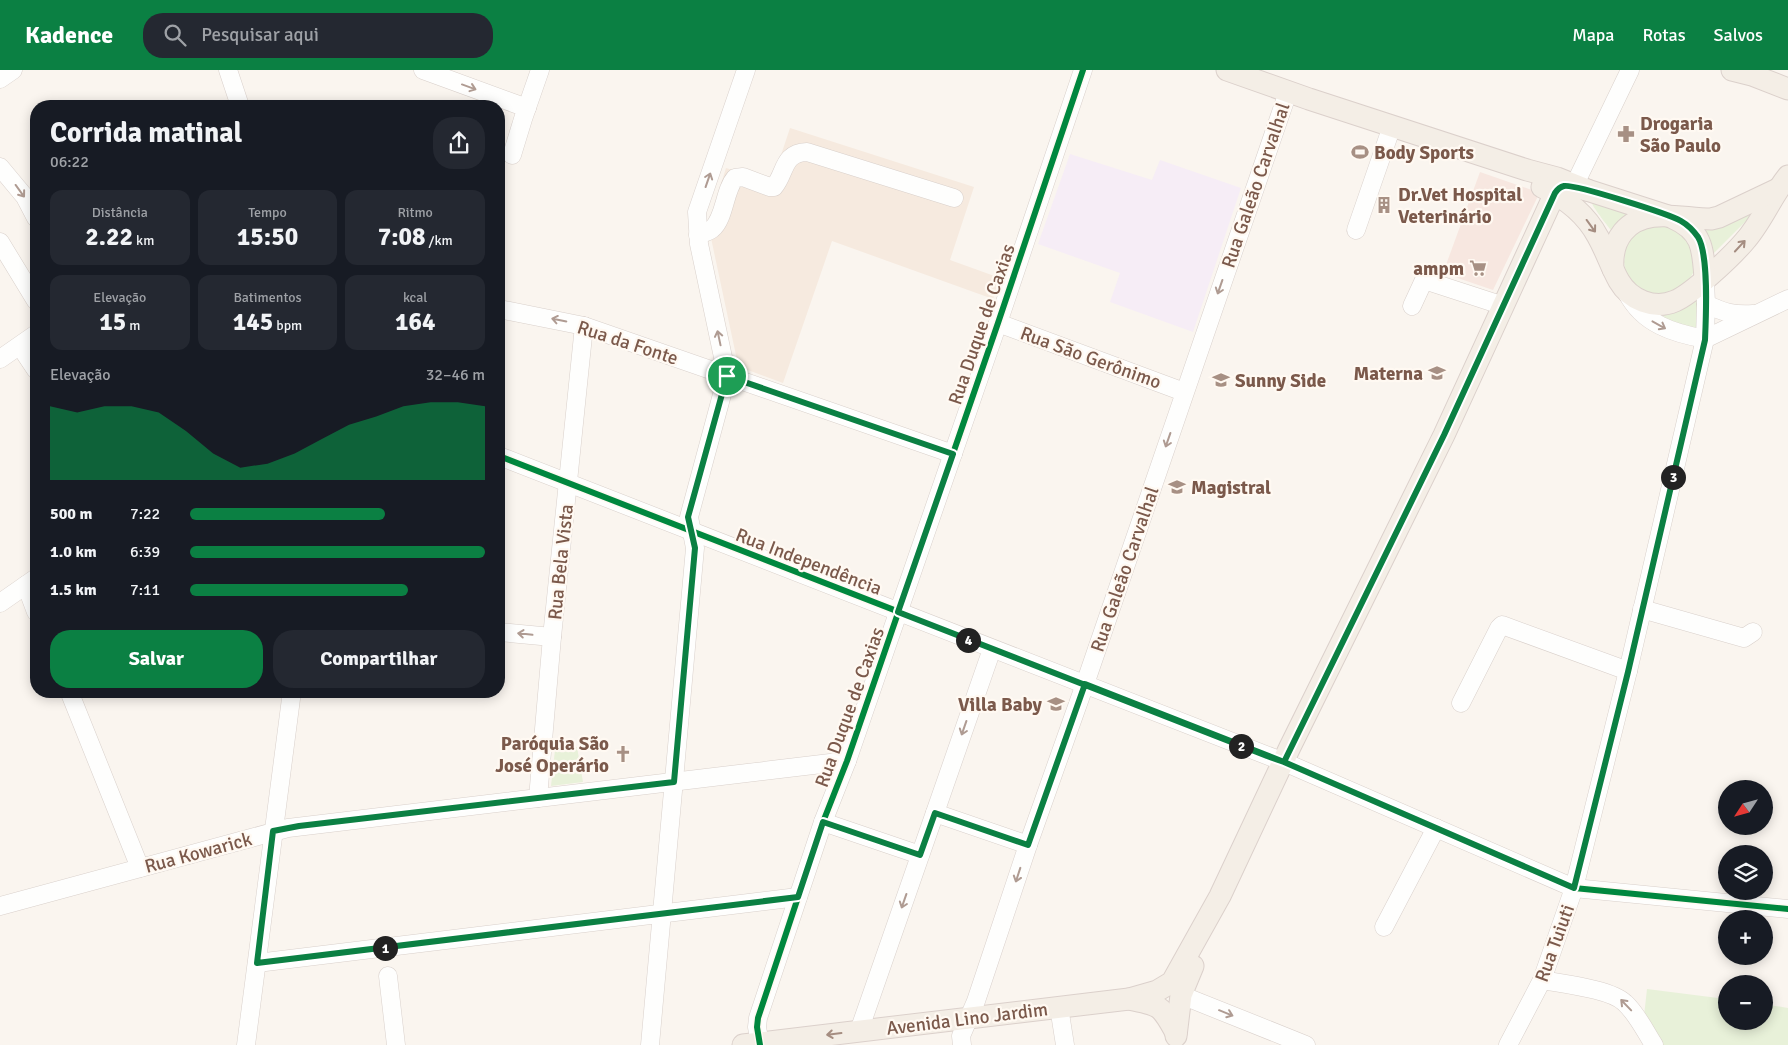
<!DOCTYPE html>
<html lang="pt">
<head>
<meta charset="utf-8">
<style>
	:root { --surface:#171b24; --page:#242831; --text:#f1f3f6; --muted:#9ea1a6; --accent:#0b8043 }
	body { margin:0; font-family:Signika,sans-serif; background:var(--page); color:var(--text); height:100vh; display:flex; flex-direction:column; font-size:19px; white-space:nowrap }
	* { box-sizing:border-box; margin:0 }
	p { font-size:16px; color:var(--muted) }
	.icon { flex:none; width:28px; height:28px; fill:none; stroke:currentColor; stroke-width:2; stroke-linecap:round; stroke-linejoin:round }
	.map { position:relative; flex:1; overflow:hidden }
	.sheet { position:absolute; left:30px; top:30px; width:475px; height:598px; display:flex; flex-direction:column; background:var(--surface); border-radius:20px; box-shadow:0 2px 12px #0003 }
	.sheet>* { flex:none }
	.needle { width:32px; rotate:234deg }
	.tools { position:absolute; left:1718px; top:710px; display:grid; gap:10px }
	.tools a { display:grid; place-items:center; width:55px; height:55px; border-radius:50%; background:var(--surface); box-shadow:0 2px 12px #0003; font-size:25px }
	.pin { position:absolute; display:grid; place-items:center; width:42px; height:42px; color:#fff; margin:-21px; border:2px solid #fff; border-radius:50%; box-shadow:0 1px 5px #0007 }
	.km { position:absolute; width:25px; height:25px; margin:-12px; border-radius:50%; background:#222; color:#fff; font-size:14px; line-height:25px; text-align:center }
	.round { display:grid; place-items:center; flex:none; width:52px; height:52px; border-radius:20px; background:var(--page) }
	.overview { display:flex; align-items:center; justify-content:space-between; height:85px; padding:0 20px }
	h1 { font-size:28px; font-weight:700; line-height:38px }
	.metrics { display:grid; grid-template-columns:repeat(3,1fr); gap:8px; height:85px; padding:5px 20px }
	.metrics div { display:grid; align-content:center; border-radius:12px; background:var(--page); text-align:center }
	.metrics b { font-size:25px; font-weight:700 }
	.metrics small { font-size:14px; font-weight:400 }
	.metrics p { font-size:14px }
	.chart { height:140px; padding:10px 20px }
	.chart p { display:flex; justify-content:space-between }
	.chart svg { width:100%; height:90px; margin-top:5px; fill:var(--accent); opacity:.7 }
	.button { display:flex; gap:10px; margin-top:auto; padding:10px 20px }
	.button a { flex:1; height:58px; border-radius:20px; background:var(--accent); color:#fff; font-size:20px; font-weight:700; line-height:58px; text-align:center }
	.button a+a { background:var(--page); color:var(--text) }
	ul { padding:0 20px; list-style:none; font-size:16px }
	li { display:grid; grid-template-columns:80px 60px 1fr; align-items:center; height:38px }
	li i { height:12px; border-radius:6px; background:var(--accent) }
	header { display:flex; align-items:center; gap:30px; box-sizing:border-box; height:70px; padding:0 25px; background:var(--accent); color:#fff }
	header strong { font-size:24px }
	nav { display:flex; gap:28px; margin-inline-start:auto; font-size:18px }
	.search { width:350px; height:45px; background:var(--page); display:flex; align-items:center; gap:12px; box-sizing:border-box; padding:0 18px; border-radius:20px; color:var(--muted); font-size:19px }
	.map>svg:first-child { display:block }
	.residential { fill:#f6eadf }
	.commercial { fill:#f7e7e0 }
	.education { fill:#f6edf6 }
	.green { fill:#e8f1d9 }
	.lines { fill:none; stroke-linecap:round; stroke-linejoin:round }
	.minor-casing { stroke:#d9d0cb; stroke-width:19 }
	.major-casing { stroke:#dbd0cb; stroke-width:23 }
	.minor { stroke:#fefefd; stroke-width:18 }
	.major { stroke:#f4eee6; stroke-width:21 }
	.cycleway-casing { stroke:#fff9f2; stroke-width:9 }
	.cycleway { stroke:#00873e; stroke-width:6 }
	.oneway { stroke:#af9b92 }
	.oneway2 { stroke:#a58d81 }
	.route-casing { stroke:#fff; stroke-width:10 }
	.route { stroke:#0b8043; stroke-width:6 }
	.labels { text-anchor:middle; stroke-width:4.5; stroke-linejoin:round; paint-order:stroke }
	.poi-label { font-size:19px; font-weight:bold; fill:#7b594b; stroke:#fff9f2; text-anchor:start }
	.street-label { font-size:19px; fill:#7b594b; stroke:#fff9f2 }
</style>
</head>
<body>
<header>
<strong>Kadence</strong>
<div class="search"><svg class="icon" aria-label="search" viewBox="0 0 24 24"><circle cx="10" cy="10" r="6"/><path d="M15 15l6 6"/></svg>Pesquisar aqui</div>
<nav><a>Mapa</a><a>Rotas</a><a>Salvos</a></nav>
</header>
<div class="map">
<svg width="1788" height="975" viewBox="0 0 1788 975">
	<rect width="100%" height="100%" fill="#faf5ef"/>
	<path class="residential" d="M790,58l184,59 -24,73 50,18 -7,21 -161,-58 -49,142 -38,-14 -4,-3 -4,-6 -26,-122v-15l2,-13 13,-42 46,14z"/>
	<path class="commercial" d="M1480,102l55,19 3,5 -45,94 -50,-17z"/>
	<path class="education" d="M1070,84l82,26 8,-20 81,28 -48,144 -83,-30 10,-29 -82,-29z"/>
	<g class="green">
		<path d="M1591,131l46,13 -21,23c-5,-7 -24,-30 -25,-36z"/>
		<path d="M1757,140l-45,45 -11,-24 16,-3z"/>
		<path d="M1651,155l21,2 16,12 7,27 -2,7 -7,12 -25,11 -14,-2 -16,-12 -6,-13 -1,-7 2,-14 7,-12 5,-5z"/>
		<path d="M1698,225l-1,34 -30,-7 -4,-6 2,-3z"/>
		<path d="M577,677l6,35 -32,4 4,-36z"/>
		<path d="M1647,919l79,10v22h38v-17l24,4v37h-126l-18,-29z"/>
	</g>
	<g class="lines">
		<g class="minor-casing">
			<g id="minor">
				<path d="M228,0l12,36"/>
				<path d="M423,0l104,38"/>
				<path d="M0,9l13,-9"/>
				<path d="M512,85l11,-36 17,-49"/>
				<path d="M0,97l25,30 11,21"/>
				<path d="M1575,114l55,-114"/>
				<path d="M1356,160l36,-104"/>
				<path d="M698,165c5,-2 10,-3 14,-6 13,-11 12,-38 23,-51l8,-1 27,10h4c12,-14 8,-34 33,-35l147,46"/>
				<path d="M0,172l36,59"/>
				<path d="M1627,223c16,31 46,40 78,46"/>
				<path d="M1706,234c19,9 27,11 47,10"/>
				<path d="M1412,236l12,-26 80,26"/>
				<path d="M499,239l85,17 369,128"/>
				<path d="M998,253l186,69"/>
				<path d="M1705,269l83,-40"/>
				<path d="M20,276l16,24"/>
				<path d="M0,289l36,-25"/>
				<path d="M499,386l785,306 290,126 214,21"/>
				<path d="M26,515l10,27"/>
				<path d="M0,533l36,-25"/>
				<path d="M1642,539l102,29 9,-6"/>
				<path d="M499,562l53,5"/>
				<path d="M69,621l71,177"/>
				<path d="M1461,633l38,-75 3,-3 126,46"/>
				<path d="M538,728l14,-161 32,-311"/>
				<path d="M935,743l93,32"/>
				<path d="M823,752l97,33"/>
				<path d="M0,836l288,-78 559,-67"/>
				<path d="M1384,857l52,-99"/>
				<path d="M257,893l541,-66"/>
				<path d="M388,906l8,69"/>
				<path d="M1542,910c21,4 69,9 83,23 12,11 20,28 29,42"/>
				<path d="M1181,925l125,50"/>
				<path d="M1059,937l6,38"/>
				<path d="M859,961l133,-382"/>
				<path d="M246,975l46,-354"/>
				<path d="M650,975l45,-497 -6,-31 38,-141 -28,-132 -2,-32 49,-142"/>
				<path d="M760,975l-3,-18 1,-9 65,-196 24,-61 151,-438 85,-253"/>
				<path d="M962,975l-1,-9 15,-35 52,-156 57,-161 203,-592"/>
				<path d="M1508,975l34,-65 32,-92 54,-217 77,-332 1,-35 -1,-25"/>
			</g>
		</g>
		<g class="major-casing">
			<g id="major">
				<path d="M1227,0l82,29 218,71 30,8 30,12 81,26"/>
				<path d="M1732,0l20,5 36,14"/>
				<path d="M1542,117c23,11 44,27 56,50 8,14 13,30 21,44 11,19 35,29 56,20 17,-7 56,-44 69,-59 18,-20 27,-45 44,-66"/>
				<path d="M1673,148c30,13 30,32 32,61"/>
				<path d="M1613,199c-1,-14 1,-26 10,-37 22,-26 58,-13 88,-13l8,-2 59,-28"/>
				<path d="M1129,929l28,-8 15,-9 48,-86 70,-149 154,-312 111,-242c9,-10 20,-6 32,-3"/>
				<path d="M1176,966l5,-41 12,-29"/>
				<path d="M743,975l386,-46c31,6 32,6 47,34"/>
			</g>
		</g>
		<use href="#minor" class="minor"/>
		<use href="#major" class="major"/>
		<g class="cycleway-casing">
			<g id="cycleway">
				<path d="M499,386l785,306 290,126 214,21"/>
				<path d="M760,975l-3,-18 1,-9 65,-196 24,-61 151,-438 85,-253"/>
			</g>
		</g>
		<use href="#cycleway" class="cycleway"/>
	</g>
	<defs><path id="oneway-shaft" d="M-6 0H5M1.5-3L5.5 0L1.5 3" fill="none" stroke-width="1.6" stroke-linecap="round" stroke-linejoin="round" transform="scale(1.25)"/></defs>
	<g class="oneway">
		<use href="#oneway-shaft" transform="translate(469 17) rotate(20)"/>
		<use href="#oneway-shaft" transform="translate(708 110) rotate(-71)"/>
		<use href="#oneway-shaft" transform="translate(20 121) rotate(54)"/>
		<use href="#oneway-shaft" transform="translate(1220 217) rotate(109)"/>
		<use href="#oneway-shaft" transform="translate(559 250) rotate(-169)"/>
		<use href="#oneway-shaft" transform="translate(1659 255) rotate(29)"/>
		<use href="#oneway-shaft" transform="translate(719 268) rotate(-102)"/>
		<use href="#oneway-shaft" transform="translate(1168 370) rotate(109)"/>
		<use href="#oneway-shaft" transform="translate(525 564) rotate(-174)"/>
		<use href="#oneway-shaft" transform="translate(964 658) rotate(109)"/>
		<use href="#oneway-shaft" transform="translate(1018 805) rotate(108)"/>
		<use href="#oneway-shaft" transform="translate(904 831) rotate(109)"/>
		<use href="#oneway-shaft" transform="translate(1626 935) rotate(-134)"/>
		<use href="#oneway-shaft" transform="translate(1226 943) rotate(22)"/>
	</g>
	<g class="oneway2">
		<use href="#oneway-shaft" transform="translate(1591 156) rotate(54)"/>
		<use href="#oneway-shaft" transform="translate(1740 176) rotate(-47)"/>
		<use href="#oneway-shaft" transform="translate(834 964) rotate(173)"/>
	</g>
	<g class="lines">
		<g class="route-casing">
			<path id="route" d="M727,306l-39,141 7,31 -21,234 -375,44 -26,5 -16,132 541,-66 25,-75 97,33 15,-42 93,32 57,-161 199,78 160,-327 111,-242c2,-3 4,-6 9,-7 11,-2 105,28 117,35 7,4 12,9 17,16 11,18 8,80 7,103l-77,332 -54,216 -290,-126 -17,-6 -369,-144 55,-158 -226,-78"/>
		</g>
		<use href="#route" class="route"/>
	</g>
	<defs>
		<g id="pharmacy-bare" transform="scale(1.35)"><path d="M-2-6h4v4h4v4h-4v4h-4v-4h-4v-4h4Z" fill="#a79084" stroke="#fff9f2" stroke-width="2.5" paint-order="stroke"/></g>
		<g id="stadium-bare" transform="scale(1.35)"><path d="M0-5a6.5 5 0 1 0 0 10a6.5 5 0 1 0 0-10ZM-3.5-1.8h7v3.6h-7Z" fill="#a79084" stroke="#fff9f2" stroke-width="2.5" paint-order="stroke"/></g>
		<g id="building-bare" transform="scale(1.35)"><path d="M-4-6H4V6H1V3H-1V6H-4ZM-2.5-4.3h1.7v1.8h-1.7ZM.8-4.3h1.7v1.8H.8ZM-2.5-1h1.7V.8h-1.7ZM.8-1h1.7V.8H.8Z" fill="#a79084" stroke="#fff9f2" stroke-width="2.5" paint-order="stroke"/></g>
		<g id="supermarket-bare" transform="scale(1.35)"><path d="M-6-5.5h2.5l.6 2H6L4.5 2H-2.5L-4.4-4H-6ZM-1.5 3.2a1.3 1.3 0 1 0 .1 0ZM3 3.2a1.3 1.3 0 1 0 .1 0Z" fill="#a79084" stroke="#fff9f2" stroke-width="2.5" paint-order="stroke"/></g>
		<g id="school-bare" transform="scale(1.35)"><path d="M0-5L7-2L0 1L-7-2ZM-4 1L0 2.5L4 1V4Q0 6-4 4Z" fill="#a79084" stroke="#fff9f2" stroke-width="2.5" paint-order="stroke"/></g>
		<g id="church-bare" transform="scale(1.35)"><path d="M-1.2-6h2.4v3.5h3.3v2.4h-3.3V6h-2.4V-.1h-3.3v-2.4h3.3Z" fill="#a79084" stroke="#fff9f2" stroke-width="2.5" paint-order="stroke"/></g>
	</defs>
	<g fill-rule="evenodd">
		<use href="#pharmacy-bare" x="1626" y="64"/>
		<use href="#stadium-bare" x="1360" y="82"/>
		<use href="#building-bare" x="1384" y="135"/>
		<use href="#supermarket-bare" x="1478" y="198"/>
		<use href="#school-bare" x="1437" y="303"/>
		<use href="#school-bare" x="1221" y="310"/>
		<use href="#school-bare" x="1177" y="417"/>
		<use href="#school-bare" x="1056" y="634"/>
		<use href="#church-bare" x="623" y="684"/>
	</g>
	<g class="labels">
		<g class="poi-label">
			<text x="1640" y="60">Drogaria<tspan x="1640" dy="22">São Paulo</tspan></text>
			<text x="1374" y="89">Body Sports</text>
			<text x="1398" y="131">Dr.Vet Hospital<tspan x="1398" dy="22">Veterinário</tspan></text>
			<text x="1464" y="205" text-anchor="end">ampm</text>
			<text x="1423" y="310" text-anchor="end">Materna</text>
			<text x="1235" y="317">Sunny Side</text>
			<text x="1191" y="424">Magistral</text>
			<text x="1042" y="641" text-anchor="end">Villa Baby</text>
			<text x="609" y="680" text-anchor="end">Paróquia São<tspan x="609" dy="22">José Operário</tspan></text>
		</g>
		<g class="street-label">
			<text transform="translate(1255 115) rotate(-71)" y="7">Rua Galeão Carvalhal</text>
			<text transform="translate(981 254) rotate(-71)" y="7">Rua Duque de Caxias</text>
			<text transform="translate(628 272) rotate(18)" y="7">Rua da Fonte</text>
			<text transform="translate(1091 287) rotate(20)" y="7">Rua São Gerônimo</text>
			<text transform="translate(809 491) rotate(21)" y="7">Rua Independência</text>
			<text transform="translate(560 492) rotate(-84)" y="7">Rua Bela Vista</text>
			<text transform="translate(1124 499) rotate(-71)" y="7">Rua Galeão Carvalhal</text>
			<text transform="translate(849 637) rotate(-70)" y="7">Rua Duque de Caxias</text>
			<text transform="translate(198 782) rotate(-15)" y="7">Rua Kowarick</text>
			<text transform="translate(1554 873) rotate(-70)" y="7">Rua Tuiuti</text>
			<text transform="translate(967 948) rotate(-7)" y="7">Avenida Lino Jardim</text>
		</g>
	</g>
</svg>
<div class="tools">
<a><svg class="needle" viewBox="-14 -14 28 28"><path d="M0-13l5 13h-10z" fill="#e53935"/><path d="M0 13l5-13h-10z" fill="#9ea1a6"/></svg></a>
<a><svg class="icon" aria-label="layers" viewBox="0 0 24 24"><path d="M12 4l9 5-9 5-9-5zM3 14l9 5 9-5"/></svg></a>
<a>+</a>
<a>−</a>
</div>
<div class="pin" style="left:727px;top:306px;background:#1e9e55"><svg class="icon" aria-label="arrive" viewBox="0 0 24 24"><path d="M6 21V4h12l-3 4 3 4H6"/></svg></div>
<b class="km" style="left:385px;top:878px">1</b>
<b class="km" style="left:1241px;top:676px">2</b>
<b class="km" style="left:1673px;top:407px">3</b>
<b class="km" style="left:968px;top:570px">4</b>
<section class="sheet">
<div class="overview"><div><h1>Corrida matinal</h1><p>06:22</p></div><a class="round"><svg class="icon" aria-label="share" viewBox="0 0 24 24"><path d="M12 15V3M7 8l5-5 5 5M5 13v7h14v-7"/></svg></a></div>
<div class="metrics">
<div><p>Distância</p><b>2.22<small> km</small></b></div>
<div><p>Tempo</p><b>15:50</b></div>
<div><p>Ritmo</p><b>7:08<small> /km</small></b></div>
</div>
<div class="metrics">
<div><p>Elevação</p><b>15<small> m</small></b></div>
<div><p>Batimentos</p><b>145<small> bpm</small></b></div>
<div><p>kcal</p><b>164</b></div>
</div>
<div class="chart"><p><span>Elevação</span>32–46 m</p>
<svg viewBox="0 0 160 44" preserveAspectRatio="none"><path d="M0 44V8L10 11L20 8L30 8L40 11L50 20L60 31L70 38L80 36L90 31L100 24L110 17L120 13L130 8L140 6L150 6L160 8V44z"/></svg>
</div>
<ul>
<li><b>500 m</b>7:22<i style="width:66%"></i></li>
<li><b>1.0 km</b>6:39<i style="width:100%"></i></li>
<li><b>1.5 km</b>7:11<i style="width:74%"></i></li>
</ul>
<div class="button"><a>Salvar</a><a>Compartilhar</a></div>
</section>
</div>
</body>
</html>
